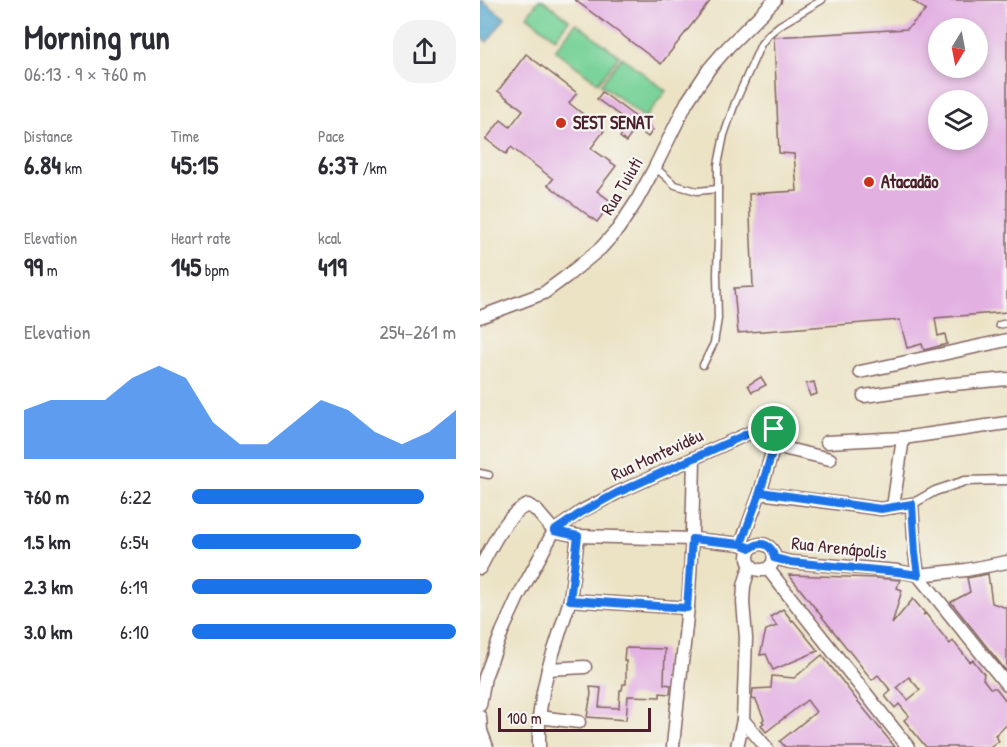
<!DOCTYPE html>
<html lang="en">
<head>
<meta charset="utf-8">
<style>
	:root { --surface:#fff; --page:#f2f2f3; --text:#2b2b33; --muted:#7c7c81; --accent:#1a73e8 }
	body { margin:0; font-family:"Patrick Hand",sans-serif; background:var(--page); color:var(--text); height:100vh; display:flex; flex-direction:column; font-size:22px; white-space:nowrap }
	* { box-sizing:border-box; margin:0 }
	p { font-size:20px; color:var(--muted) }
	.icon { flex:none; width:33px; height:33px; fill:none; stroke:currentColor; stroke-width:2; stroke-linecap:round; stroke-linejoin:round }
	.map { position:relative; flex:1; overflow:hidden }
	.panel { display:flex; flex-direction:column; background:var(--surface); width:480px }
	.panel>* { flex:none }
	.needle { width:39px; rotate:190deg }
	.buttons { position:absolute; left:448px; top:18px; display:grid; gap:12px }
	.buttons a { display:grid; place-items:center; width:60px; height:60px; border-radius:50%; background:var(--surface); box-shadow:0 3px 9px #0003; font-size:30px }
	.scale { position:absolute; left:18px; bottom:15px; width:153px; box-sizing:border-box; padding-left:6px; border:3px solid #4a1f2b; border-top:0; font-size:16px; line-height:21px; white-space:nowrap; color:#4a1f2b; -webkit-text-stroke:4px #f6f6f2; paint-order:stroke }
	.pin { position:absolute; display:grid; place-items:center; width:51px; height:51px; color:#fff; margin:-26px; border:3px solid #fff; border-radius:50%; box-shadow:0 2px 6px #0007 }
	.round { display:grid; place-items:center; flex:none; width:63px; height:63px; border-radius:24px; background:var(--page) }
	.headline { display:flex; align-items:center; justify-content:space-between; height:102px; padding:0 24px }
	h1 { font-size:33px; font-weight:700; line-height:45px }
	.figures { display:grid; grid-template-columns:repeat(3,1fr); gap:9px; height:102px; padding:6px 24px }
	.figures div { display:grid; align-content:center }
	.figures b { font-size:26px; font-weight:700 }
	.figures small { font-size:16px; font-weight:400 }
	.figures p { font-size:16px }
	.chart { height:168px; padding:12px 24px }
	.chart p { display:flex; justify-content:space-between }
	.chart svg { width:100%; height:108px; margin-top:6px; fill:var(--accent); opacity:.7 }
	ul { padding:0 24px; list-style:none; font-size:20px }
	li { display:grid; grid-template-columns:96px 72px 1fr; align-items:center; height:45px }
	li i { height:15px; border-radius:8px; background:var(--accent) }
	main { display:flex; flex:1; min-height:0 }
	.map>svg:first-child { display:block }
	.green { fill:#7ad39a; stroke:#627962; stroke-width:1.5 }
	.water { fill:#51a6cd; stroke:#4e627c; stroke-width:1.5 }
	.building { fill:#e3b0e2; fill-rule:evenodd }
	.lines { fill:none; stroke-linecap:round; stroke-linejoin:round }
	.service-casing { stroke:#836461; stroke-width:9 }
	.pedestrian-casing { stroke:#836461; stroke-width:11 }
	.minor-casing { stroke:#836461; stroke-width:15 }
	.service { stroke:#fff; stroke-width:6 }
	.pedestrian { stroke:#fff; stroke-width:8 }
	.minor { stroke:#fff; stroke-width:12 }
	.route-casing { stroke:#fff; stroke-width:12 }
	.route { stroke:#1a73e8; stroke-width:8 }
	.poi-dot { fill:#c8321e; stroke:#f6f6f2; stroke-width:2 }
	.labels { text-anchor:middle; stroke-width:4.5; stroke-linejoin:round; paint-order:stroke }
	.poi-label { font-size:18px; font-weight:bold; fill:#4a1f2b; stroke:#f6f6f2; text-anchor:start }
	.street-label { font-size:18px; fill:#4a1f2b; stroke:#f6f6f2 }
</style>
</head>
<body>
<main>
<section class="panel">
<div class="headline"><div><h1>Morning run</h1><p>06:13 · 9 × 760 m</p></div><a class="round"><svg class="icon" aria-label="share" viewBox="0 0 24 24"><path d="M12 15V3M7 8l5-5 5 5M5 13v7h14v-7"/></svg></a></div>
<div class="figures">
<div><p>Distance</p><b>6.84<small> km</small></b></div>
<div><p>Time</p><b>45:15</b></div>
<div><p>Pace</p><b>6:37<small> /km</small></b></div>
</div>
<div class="figures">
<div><p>Elevation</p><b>99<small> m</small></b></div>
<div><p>Heart rate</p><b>145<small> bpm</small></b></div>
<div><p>kcal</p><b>419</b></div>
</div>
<div class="chart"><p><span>Elevation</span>254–261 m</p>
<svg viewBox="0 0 160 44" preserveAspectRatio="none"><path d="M0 44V24L10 20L20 20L30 20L40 11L50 6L60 11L70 29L80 38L90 38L100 29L110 20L120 24L130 33L140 38L150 33L160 24V44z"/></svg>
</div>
<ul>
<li><b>760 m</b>6:22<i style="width:88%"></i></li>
<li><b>1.5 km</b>6:54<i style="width:64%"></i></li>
<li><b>2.3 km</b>6:19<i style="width:91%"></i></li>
<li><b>3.0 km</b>6:10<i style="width:100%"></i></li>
</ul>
</section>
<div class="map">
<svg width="527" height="747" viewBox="0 0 527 747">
	<rect width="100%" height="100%" fill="#f6f6f2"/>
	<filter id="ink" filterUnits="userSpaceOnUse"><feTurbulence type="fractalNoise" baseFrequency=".0167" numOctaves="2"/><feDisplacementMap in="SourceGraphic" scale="12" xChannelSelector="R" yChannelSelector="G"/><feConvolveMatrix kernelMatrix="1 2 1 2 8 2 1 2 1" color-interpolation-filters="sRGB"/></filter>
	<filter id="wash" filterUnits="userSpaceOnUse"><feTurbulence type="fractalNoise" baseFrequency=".008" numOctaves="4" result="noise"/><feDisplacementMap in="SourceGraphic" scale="24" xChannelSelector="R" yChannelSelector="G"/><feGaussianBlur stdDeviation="1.35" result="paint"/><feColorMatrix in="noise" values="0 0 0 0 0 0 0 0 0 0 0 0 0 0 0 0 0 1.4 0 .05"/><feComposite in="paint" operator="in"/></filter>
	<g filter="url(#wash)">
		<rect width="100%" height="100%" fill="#ece3c5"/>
		<g class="green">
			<path d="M59,0h4l26,20 -14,18 -28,-22z"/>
			<path d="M96,23l43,33 -21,27 -43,-33z"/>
			<path d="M142,57l44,34 -21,27 -44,-34z"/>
		</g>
		<path class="water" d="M2,0l23,18 -18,24 -7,-6v-35z"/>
		<g id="blocks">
			<g class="building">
				<path d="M95,0h136l-50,64z"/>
				<path d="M432,0h95v312l-72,6 3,18 7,-2 2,10 -23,6 -2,-6 -15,4 -7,-28 -162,13 -4,-45 19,-1 -4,-93 48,-3 -3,-37 -15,-1 -5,-116 133,-8 19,-19zM459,28h39v40h-39zM459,100h39v40h-39z"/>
				<path d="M46,54l51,39 -8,10 35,28 -13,17 25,18 -19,25 15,11 -15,20 -49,-37 5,-6 -37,-28 -5,-4 -5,7 -20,-15 15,-19 9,7 13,-17 -25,-19z"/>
				<path d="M122,92l51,38 -5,7 -12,-9 -10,14 -6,-5 10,-14 -33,-24z"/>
				<path d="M281,377l5,8 -14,7 -4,-7z"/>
				<path d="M334,382l3,12 -7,2 -4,-12z"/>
				<path d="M508,574l4,29 15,5v64l-56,-70 19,-10 -3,-14z"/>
				<path d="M309,575l87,3 24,2 -3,8 5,2 -10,34 21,-25 12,14 -2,2 3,-1 24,30 3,-3 17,21 3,-2 11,14 -1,5 7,9h6l11,14v23l-12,10 4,6 -8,6h-65l-22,-27 5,-4 -10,-12 -4,4 -10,-12 6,-5 -13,-16 -6,5zM429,677l11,13 -12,10 -11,-13z"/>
				<path d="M303,609l9,12 1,-1 25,31 -45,19 -7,-16 -6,1 6,-25 11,-4 -7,-9z"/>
				<path d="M145,648l40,1 -1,35 7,1 -1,9 -10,-1v4l-32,-1 -2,24 -39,-3 4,-23 -1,-7 11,1 -2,19 20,1 1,-18h2l1,-6h3v-23h-2z"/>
				<path d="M342,655l34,44 39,48h-110l-5,-6 36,-29 -9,-12 -41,32 -5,-7 3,-2 -2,-2 2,-2 -8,-19 -4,-1 1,-10 18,-1 1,-12 22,2z"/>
			</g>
		</g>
	</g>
	<g filter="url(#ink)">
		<use href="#blocks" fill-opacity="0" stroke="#836461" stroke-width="1.5"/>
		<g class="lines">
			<g class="service-casing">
				<g id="service">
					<path d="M175,167l20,18 22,6 21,-2"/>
					<path d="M519,325l8,-2"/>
					<path d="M223,365l11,-22 4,-24 -1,-44 1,-39v-71l6,-30 11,-32 26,-59 8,-10 11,-9 42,-25"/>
					<path d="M0,473l9,2"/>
				</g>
			</g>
			<g class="pedestrian-casing">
				<path id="pedestrian" d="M432,504l23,-13 30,-10 42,-1"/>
			</g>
			<g class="minor-casing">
				<g id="minor">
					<path d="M0,317l64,-24 23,-17 34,-28 17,-19 18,-27 19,-35 32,-65 22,-33 19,-22 47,-47"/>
					<path d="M380,372l147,-32"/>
					<path d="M384,396l79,-11 64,-6"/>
					<path d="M347,442l76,-4 104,-15"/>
					<path d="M294,446l56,13"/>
					<path d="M280,493l121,16 31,-5 3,49 3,22 89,110"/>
					<path d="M413,507l10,-69"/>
					<path d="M74,531l24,5 114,3 49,5 10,4"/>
					<circle cx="281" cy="557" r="13"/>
					<path d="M294,558l16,4 108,9 20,4 48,-5 41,-8"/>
					<path d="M0,568c11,-20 26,-55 48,-63l8,5 18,21"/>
					<path d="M288,569l140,178"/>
					<path d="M90,600l118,8"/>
					<path d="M68,669l37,-2"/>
					<path d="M0,705l5,-28 17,-45 16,-35 36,-66 28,-20 35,-18 141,-64 7,-2 9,2 3,7 -17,57 -19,51"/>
					<path d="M0,717l1,14 6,16"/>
					<path d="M59,717l40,5"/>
					<path d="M263,720l23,27"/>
					<path d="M59,747v-30l4,-25 5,-23 22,-69 8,-64"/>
					<path d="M193,747c4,-48 11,-95 15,-142 4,-49 5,-98 6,-147"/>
					<path d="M257,747l6,-27 3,-82 -3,-36 1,-16 4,-14 3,-5"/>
				</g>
			</g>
			<use href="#service" class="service"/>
			<use href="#pedestrian" class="pedestrian"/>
			<use href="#minor" class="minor"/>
		</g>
	</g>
	<g class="lines" filter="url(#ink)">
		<g class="route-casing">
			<path id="route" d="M294,429l-9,-2 -7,2 -141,64 -35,19 -28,19 24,5 -8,64 117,8 5,-69 49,5 19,-52 121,17 31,-5 3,49 3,22 -20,-3 -108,-10 -16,-4c-1,-13 -12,-18 -23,-10l-10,-4 19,-52 14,-46 3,-10 -3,-7"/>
		</g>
		<use href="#route" class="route"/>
	</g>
	<g class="poi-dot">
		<circle cx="81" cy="123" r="6"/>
		<circle cx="389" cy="182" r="6"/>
	</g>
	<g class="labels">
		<g class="poi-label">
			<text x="93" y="129">SEST SENAT</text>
			<text x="401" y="188">Atacadão</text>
		</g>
		<g class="street-label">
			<text transform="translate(142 186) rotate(-59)" y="6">Rua Tuiuti</text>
			<text transform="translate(177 455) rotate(-25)" y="6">Rua Montevidéu</text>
			<text transform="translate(359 548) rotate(6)" y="6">Rua Arenápolis</text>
		</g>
	</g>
</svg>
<div class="buttons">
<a><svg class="needle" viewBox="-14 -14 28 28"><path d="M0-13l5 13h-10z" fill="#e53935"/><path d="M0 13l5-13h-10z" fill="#7c7c81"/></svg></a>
<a><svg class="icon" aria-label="layers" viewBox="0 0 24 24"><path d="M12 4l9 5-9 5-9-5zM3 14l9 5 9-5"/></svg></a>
</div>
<div class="scale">100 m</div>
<div class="pin" style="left:294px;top:429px;background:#1e9e55"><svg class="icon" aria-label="arrive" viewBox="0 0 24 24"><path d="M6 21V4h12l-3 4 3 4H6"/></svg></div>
</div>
</main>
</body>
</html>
